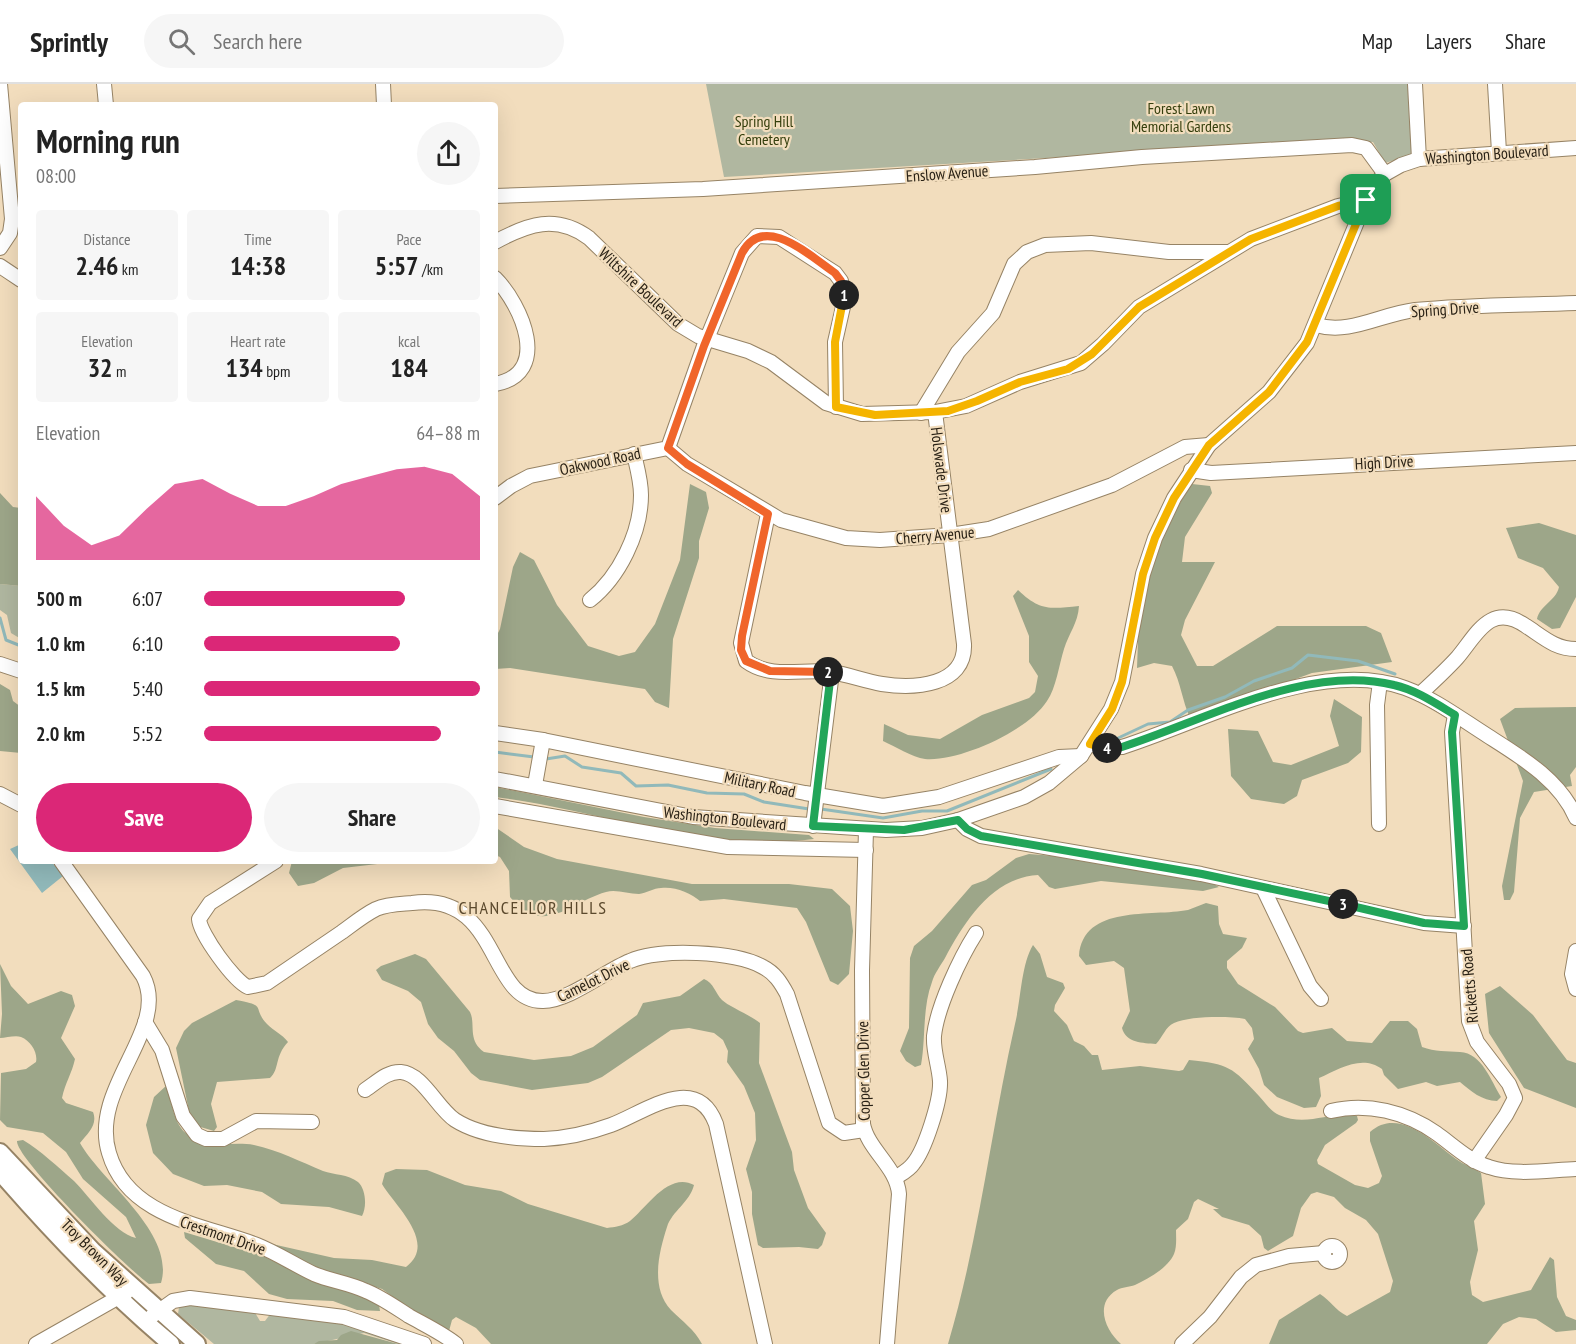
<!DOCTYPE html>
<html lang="en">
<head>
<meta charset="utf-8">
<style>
	:root { --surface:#fff; --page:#f6f6f6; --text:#222; --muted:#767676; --line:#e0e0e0; --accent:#db2777 }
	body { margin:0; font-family:"PT Sans Narrow",sans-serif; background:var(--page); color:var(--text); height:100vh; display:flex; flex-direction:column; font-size:22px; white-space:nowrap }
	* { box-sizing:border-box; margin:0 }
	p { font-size:20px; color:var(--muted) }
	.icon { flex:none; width:33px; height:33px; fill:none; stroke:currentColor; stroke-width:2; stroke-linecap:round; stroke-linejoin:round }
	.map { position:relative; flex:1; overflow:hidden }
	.panel { position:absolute; left:18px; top:18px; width:480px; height:762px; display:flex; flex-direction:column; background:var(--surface); border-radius:6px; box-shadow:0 6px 24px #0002 }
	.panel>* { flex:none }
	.pin { position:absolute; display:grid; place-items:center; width:51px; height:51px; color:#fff; margin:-26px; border-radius:12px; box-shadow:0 3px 9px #0006 }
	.km { position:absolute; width:30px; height:30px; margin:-15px; border-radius:50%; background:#222; color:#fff; font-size:16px; line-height:30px; text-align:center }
	.round { display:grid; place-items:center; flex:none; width:63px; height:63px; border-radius:32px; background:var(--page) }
	.overview { display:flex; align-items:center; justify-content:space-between; height:102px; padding:0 18px }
	h1 { font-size:33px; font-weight:800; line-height:45px }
	.figures { display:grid; grid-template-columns:repeat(3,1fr); gap:9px; height:102px; padding:6px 18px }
	.figures div { display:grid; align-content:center; border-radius:6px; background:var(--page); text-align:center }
	.figures b { font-size:26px; font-weight:800 }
	.figures small { font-size:16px; font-weight:400 }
	.figures p { font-size:16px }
	.chart { height:168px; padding:12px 18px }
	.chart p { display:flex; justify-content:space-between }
	.chart svg { width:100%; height:108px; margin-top:6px; fill:var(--accent); opacity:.7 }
	.primary-button { display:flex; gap:12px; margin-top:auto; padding:12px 18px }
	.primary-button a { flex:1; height:69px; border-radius:36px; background:var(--accent); color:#fff; font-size:24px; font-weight:800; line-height:69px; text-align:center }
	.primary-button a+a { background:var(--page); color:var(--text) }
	ul { padding:0 18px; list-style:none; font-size:20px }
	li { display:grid; grid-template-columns:96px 72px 1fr; align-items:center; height:45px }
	li i { height:15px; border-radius:8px; background:var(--accent) }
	header { display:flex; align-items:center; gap:36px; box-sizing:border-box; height:84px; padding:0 30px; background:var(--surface); border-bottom:2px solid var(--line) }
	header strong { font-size:28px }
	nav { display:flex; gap:33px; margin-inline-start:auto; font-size:21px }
	.search { width:420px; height:54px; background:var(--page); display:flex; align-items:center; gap:15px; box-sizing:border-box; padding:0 21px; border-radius:33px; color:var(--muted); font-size:22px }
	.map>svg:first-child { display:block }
	.green { fill:#b0b7a0 }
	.forest { fill:#9da689 }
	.water { fill:#91b9ba }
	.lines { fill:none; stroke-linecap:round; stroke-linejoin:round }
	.stream { stroke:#91b9ba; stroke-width:3 }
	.minor-casing { stroke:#968365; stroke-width:16 }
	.major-casing { stroke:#968365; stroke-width:20 }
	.minor { stroke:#fff; stroke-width:14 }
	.major { stroke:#fff; stroke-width:16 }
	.split-1-casing { stroke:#fff; stroke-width:12 }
	.split-2-casing { stroke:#fff; stroke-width:12 }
	.split-3-casing { stroke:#fff; stroke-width:12 }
	.split-4-casing { stroke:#fff; stroke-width:12 }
	.split-5-casing { stroke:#fff; stroke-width:12 }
	.split-1 { stroke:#f5b400; stroke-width:8 }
	.split-2 { stroke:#f0652b; stroke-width:8 }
	.split-3 { stroke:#22a559; stroke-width:8 }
	.split-4 { stroke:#22a559; stroke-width:8 }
	.split-5 { stroke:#f5b400; stroke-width:8 }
	.labels { text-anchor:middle; stroke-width:4.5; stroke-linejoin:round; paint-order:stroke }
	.park-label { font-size:16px; fill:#353f0d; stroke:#f2ddbd }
	.street-label { font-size:16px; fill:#2a2216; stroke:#f2ddbd }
	.neighbourhood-label { font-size:18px; letter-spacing:1.5px; fill:#5b492d; stroke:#f2ddbd }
</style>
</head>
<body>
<header>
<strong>Sprintly</strong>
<div class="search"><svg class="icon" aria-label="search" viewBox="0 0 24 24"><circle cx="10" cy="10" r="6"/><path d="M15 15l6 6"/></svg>Search here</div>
<nav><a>Map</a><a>Layers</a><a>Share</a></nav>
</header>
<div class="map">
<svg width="1576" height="1260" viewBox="0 0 1576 1260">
	<rect width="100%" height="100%" fill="#f2ddbd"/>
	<g class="green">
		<path d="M706,0h706l4,70 -31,9 -12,-21 -224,10 -425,25z"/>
		<path d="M0,500l21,2v53l-10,-6 -4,-18 -7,-5z"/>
		<path d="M186,1220l68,7 6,10h5l6,-8 67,7 73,24h-13l-34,-11 -50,11h-100l-36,-30 1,-7z"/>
	</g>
	<g class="forest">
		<path d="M690,400l16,8 3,16 -10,33v17l-26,81 -4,69 -14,-6 -10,-13 -135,-21 -15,1v-30l5,-10 13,-62 7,-15 14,8 23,45 31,41 31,10 16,-4 20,-28 25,-64z"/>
		<path d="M1192,400l18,2 2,7 -27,44 -3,25h33l-30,58 -4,15 16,31h16l64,-40h89l15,7 11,29 -80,11 -122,45c-8,-18 -9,-35 -18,-52l-18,-3 -17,5 2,-55 20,-77z"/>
		<path d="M0,409l13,14 8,1v78l-21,-2z"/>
		<path d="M1539,439l37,12v62l-16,31 -8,1 -15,-10c3,-14 19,-18 22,-32l-16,-19 -25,-10 -12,-30z"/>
		<path d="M1018,506c22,21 32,19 61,16 -1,17 -10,27 -15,43 -5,16 -8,39 -17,52 -19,30 -88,61 -122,58 -13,-2 -29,-12 -42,-18l1,-17 24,11 32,4 42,-24 47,-17 6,-6 3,-16 -9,-14v-26l-16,-40z"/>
		<path d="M0,600l10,6 3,11 8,6v46l-21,-2z"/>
		<path d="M1334,615l28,18 -1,35 -13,11 -46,17 -5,16 -13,8 -33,-5 -20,-23 -3,-47 30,2 15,31 18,3 48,-19 -9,-30z"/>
		<path d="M1576,623v60l-6,8 2,11 -38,6 -14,26 -6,74 -4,8h-6l-2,-14 21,-105 -23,-62 15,-11z"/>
		<path d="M495,703l149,30 71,11 94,7 5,4c-108,14 -214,-29 -319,-42z"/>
		<path d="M495,743l29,20 33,12 135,25h97l43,5 18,17 3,25 -4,43 -11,11 -8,-4 -24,-59 -9,-14 -73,-9 -24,2c-9,-8 -26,-15 -39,-13 -7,0 -15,5 -22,6 -11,0 -23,-5 -33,-2 -36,10 -63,46 -96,5l-1,-26 -9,-14 -5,-2z"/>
		<path d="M1029,770l39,3 140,24 11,6 -16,4 -102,-10 -46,8 -6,-2 -11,-12c-46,3 -73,46 -93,83 -4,7 -11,16 -13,24 -10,27 -6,56 -11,83l-6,2 -9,-6 -6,-10 9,-23 1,-70 4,-12 18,-15 40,-46 14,-5 30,-22z"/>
		<path d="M292,777h111l-60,7 -29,15 -16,3 -9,-13z"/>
		<path d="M1206,819l12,3 1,18 4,10 24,4 -5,10 -15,13v7l11,16 37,23 23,24 5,2 29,-5 15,13 25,2 18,-22h18l9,8 5,18c13,5 25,4 38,5 22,1 31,29 41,45l-4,4c-15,0 -26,-10 -37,-19l-23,4 -11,-4 -28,7 -14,-14 -2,-6c-20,-15 -43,0 -63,9l2,18 -5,11 -12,1 -27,-11 -13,-12 -5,-16 -11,-20 6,-10 -2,-11 -7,-9c-17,-3 -55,-3 -71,4 -9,4 -11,14 -18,21 -13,-1 -30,-1 -34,-16l8,-17 -6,-43 -10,-7 -28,4 -7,-9c4,-52 73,-39 109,-46 6,-2 12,-5 18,-7z"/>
		<path d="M1033,861l7,9 7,23 16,6 2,5 -10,17 -1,6 13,14 7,16 10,5 8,9h6l4,15 38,-4 39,5 4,-1 6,-10c40,4 43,7 70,36 6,6 12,16 20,19 30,13 53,-6 78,1l1,4 -2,3 -31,22 -8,15 1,4 37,21 13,3 11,-5 3,-7 -12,-35v-9c29,-26 64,11 86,27 8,6 17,8 25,14l4,31 -11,17 4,29 -8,32 2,13 11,7 48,-12 19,-33 4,3 3,37 9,19 10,4v10l-20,2 -20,-13 -17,-2 -16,7 -16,20h-218l10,-24 41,-26c10,6 15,16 27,22l43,-24 3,-11 -15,-47 -12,-14 -21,-12 -11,-11 -17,-5 -6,2 -10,14 -8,28 -25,15 -4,-3 -3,-12 -12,-11 -27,-8 -9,-8h6l-21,-10 -4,3 -6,17 -12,11c0,7 1,17 -2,24 -6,14 -26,25 -39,31 -6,2 -13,2 -18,5 -23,13 -12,40 4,54h-173c31,-105 43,-214 67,-320 6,-24 6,-59 18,-79z"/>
		<path d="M415,870l11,5 44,53c6,12 -3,28 14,40l50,8 37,-4 22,-9 44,-32 6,-12 37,-7 24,-17c10,4 11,14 18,21 6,6 28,15 38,23l-1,40 33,89 2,18 14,38 18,25 -4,12 -4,4 -19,-2 -36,1 -5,-3 -6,-31v-22l-6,-23 10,-29 -1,-27 -11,-27 -17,-24 1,-11 -5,-11 -9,-7 -25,-5 -18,2 -69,47 -14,6 -56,7 -52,-10 -9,-7 -17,-22 -16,-13 -10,-14 -7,-22 -13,-11 -26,-11 -6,-10 5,-4z"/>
		<path d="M0,880l11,22 17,18 33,-13 11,4 3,11 -14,32 14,21c-3,14 -10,24 -13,39l4,5 27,9c5,13 -5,21 -13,31 21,38 96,90 81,140l-12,1c-20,-14 -133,-125 -132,-143l6,-1c18,11 35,27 51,41 16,16 40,52 62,57l-10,-21 -43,-38 -17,-27 -23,-19 -36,-6 -7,-7 1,-47 25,-4 10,-7c2,-9 -5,-21 -15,-25 -6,-2 -15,1 -21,1l2,-24z"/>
		<path d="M1500,902l33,29 34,45 9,3v45l-52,-20 -35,-55 -4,-39z"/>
		<path d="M236,916c33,6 15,7 31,24 7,7 15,10 21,18 -14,15 -8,27 -18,36l-53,4 -6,22 6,23 -3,4 -17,-5 -8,-15 -13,-63 8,-17 8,-8z"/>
		<path d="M167,1001c5,17 6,39 21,50 19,15 44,6 66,10 24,5 47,17 69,26 11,4 25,3 35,11 8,7 9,25 4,34l-33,-9 -48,-3 -19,-12 -35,-7 -23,1 -31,-12 -20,-21 -7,-28 8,-28z"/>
		<path d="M396,1085l31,1 38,15 36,6 27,13 79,24c8,-1 16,-2 23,-7 16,-13 39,-50 64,-36 -4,17 -22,26 -27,42 -8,25 -17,60 4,83 12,12 23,19 31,34h-211l-15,-16 -20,-11 -4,3 -3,11 -2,-1 -36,-20 -29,-21 -66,-20 -42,-20 -2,-5 62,14 38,2 34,7c32,-24 -11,-61 -24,-83l3,-11z"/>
		<path d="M184,1148l79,24 53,25 53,17 10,7 1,6 -23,-1 -24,-9 -46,-2 -18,-5 -25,-23 -28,-7 -31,-26z"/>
		<path d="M351,1247l47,13h-84l5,-3 18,-1 4,-5z"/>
	</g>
	<path class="water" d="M21,760v17h30l12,15 -21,17 -32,-44z"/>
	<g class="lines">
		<g class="stream">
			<path d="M0,534l6,22 15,6"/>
			<path d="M1116,655l32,-15 22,-2 18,-12 37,-13 29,-16 38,-13 16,-13 50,6 37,13"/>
			<path d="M495,668l39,5"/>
			<path d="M546,675l19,-3 17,11 39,6 15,13 32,-1 39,8 37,1 20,8 45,7"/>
			<path d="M821,725l62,9 39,-7h25l104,-42"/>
		</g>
		<g class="minor-casing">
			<g id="minor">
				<path d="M104,0l2,21"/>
				<path d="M383,0l1,21"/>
				<path d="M1415,0l4,75"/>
				<path d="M1495,0l4,68"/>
				<path d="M495,112l208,-7 332,-22 107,-10 210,-12 14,3 19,26"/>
				<path d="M495,158c33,-18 61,-28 94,-4l89,86 20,12 50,15 23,11 55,41 36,11 73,-2 31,-6 54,-24 61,-19 22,-19 36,-37 112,-68 87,-33 28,-6"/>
				<path d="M0,164l10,-15 2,-14 -12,-135"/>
				<path d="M0,182l21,14"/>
				<path d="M495,194c27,27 57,96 0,106"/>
				<path d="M1316,241c34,10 65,-11 99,-15 53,-5 107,-5 161,-7"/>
				<path d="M921,329l37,-61 35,-39 21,-49 13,-12 18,-7 46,-2 78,9h58"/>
				<path d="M668,364l19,16 94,56 65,18 34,2 70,-5 39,-6 123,-44 73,-38 24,-2"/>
				<path d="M1191,386l20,3 365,-20"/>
				<path d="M495,414l16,-12 19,-10 138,-28 36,-102 38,-93 15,-17 22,1 56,36 6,8 4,17 -10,44 1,65"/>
				<path d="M768,430l-27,129 5,18c26,19 58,7 86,11 17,3 33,9 50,12 32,5 84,2 82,-40l-29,-232"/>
				<path d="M590,516c29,-23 51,-67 51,-105 0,-14 -4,-28 -7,-41"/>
				<path d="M0,580l21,7"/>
				<path d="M1420,610c12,-11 25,-23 37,-36 19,-22 33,-57 69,-32 17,11 29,23 50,23"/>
				<path d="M1455,631l-3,17 17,289 8,21 32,42 6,14 -9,17 -32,46"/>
				<path d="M495,649l48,7 262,53 78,13 56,-9 120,-40 22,-1"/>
				<path d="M1090,660l13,4 19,-1c82,-26 197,-90 283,-59 30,11 56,31 83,48 33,21 72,44 88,82"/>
				<path d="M495,695l198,38 193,13 36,-2 36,-8 66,-23 25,-14 32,-27 30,-47 11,-27 21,-108 12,-36 19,-40 35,-53 60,-53 38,-49 59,-143 7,-14 12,-12 16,-9 18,-6 157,-11"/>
				<path d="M535,701l8,-45"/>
				<path d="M0,710l21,11"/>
				<path d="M495,722l233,41 138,3"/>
				<path d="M958,736l9,9 14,7 220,38 223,49 40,3"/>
				<path d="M1379,740l-2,-119 3,-23"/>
				<path d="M813,742l19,-154"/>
				<path d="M866,746l-4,140 1,154c5,26 34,43 36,70l-12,150"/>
				<path d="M61,777l82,115c28,53 -54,111 -34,177 19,65 96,72 148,92 20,8 38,20 57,29 17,7 35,9 52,17 15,6 29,16 43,25 16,9 33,17 47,28"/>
				<path d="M276,777l-66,42 -11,16c1,15 35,62 49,68l19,-4c25,-17 50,-34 75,-51 11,-8 22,-17 34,-23 11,-5 25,-5 36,-6 89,-12 75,99 131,98 26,0 62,-30 87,-40 29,-13 106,-10 133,6 12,6 18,16 24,27l42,129 15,10 20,-3"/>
				<path d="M1263,804l47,98 11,13"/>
				<path d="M1576,867l-4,23 4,15"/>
				<path d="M145,938l17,28 21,66 14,19 9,4h17l33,-18 56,1"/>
				<path d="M365,1006c11,-7 22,-19 36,-18 22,2 36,36 54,48 25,16 60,19 89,19 23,-1 45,-6 67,-14 33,-12 85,-54 105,-1l49,220"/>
				<path d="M1331,1027c36,-9 75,1 105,22 17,12 33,28 53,34 26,9 60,3 87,2"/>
				<path d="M895,1094c6,-4 14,-8 18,-14 12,-14 28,-64 27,-83 -1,-15 -7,-30 -6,-45 3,-29 26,-78 42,-103"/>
				<circle cx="1332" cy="1170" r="8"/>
				<path d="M152,1232l21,-15 17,-3 154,19 80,27"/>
				<path d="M36,1260l90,-51"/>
				<path d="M1182,1260l28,-27 31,-40 15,-12 33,-9 35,-3"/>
			</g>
		</g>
		<g class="major-casing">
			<g id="major">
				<path d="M0,1068l93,99 104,93"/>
				<path d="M0,1088c53,61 109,120 171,172"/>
			</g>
		</g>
		<use href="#minor" class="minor"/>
		<use href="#major" class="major"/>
	</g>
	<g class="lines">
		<g class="split-1-casing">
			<path id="split-1" d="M844,211l-9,47 1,65 39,8 73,-4 29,-10 43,-19 48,-13 24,-15 47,-47 112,-68 87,-33 28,-6"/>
		</g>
		<g class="split-2-casing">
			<path id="split-2" d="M828,588l-58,-1 -24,-10 -5,-11 1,-14 26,-122 -81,-50 -19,-16 36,-102 38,-93c22,-41 68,3 93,20l6,8 3,14"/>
		</g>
		<g class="split-3-casing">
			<path id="split-3" d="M828,588h3l-18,154 91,4 54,-10 9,9 14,7 221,38 141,30"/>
		</g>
		<g class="split-4-casing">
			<path id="split-4" d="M1107,664l15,-1c82,-26 185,-84 272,-62 22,5 41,18 61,30l-3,17 12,194 -40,-3 -81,-19"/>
		</g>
		<g class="split-5-casing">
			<path id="split-5" d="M1107,664l-17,-4 22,-35 10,-27 21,-108 12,-36 19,-40 35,-53 60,-53 38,-50 59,-142"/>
		</g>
		<use href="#split-1" class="split-1"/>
		<use href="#split-2" class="split-2"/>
		<use href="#split-3" class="split-3"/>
		<use href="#split-4" class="split-4"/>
		<use href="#split-5" class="split-5"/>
	</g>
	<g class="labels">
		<g class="park-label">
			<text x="1181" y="30">Forest Lawn<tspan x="1181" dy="18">Memorial Gardens</tspan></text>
			<text x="764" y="43">Spring Hill<tspan x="764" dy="18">Cemetery</tspan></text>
		</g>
		<g class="street-label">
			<text transform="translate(1487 70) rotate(-4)" y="6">Washington Boulevard</text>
			<text transform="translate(947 89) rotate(-4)" y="6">Enslow Avenue</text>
			<text transform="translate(641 203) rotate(43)" y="6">Wiltshire Boulevard</text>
			<text transform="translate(1445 225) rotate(-4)" y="6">Spring Drive</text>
			<text transform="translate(600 377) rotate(-12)" y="6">Oakwood Road</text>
			<text transform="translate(1384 378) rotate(-3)" y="6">High Drive</text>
			<text transform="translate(942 386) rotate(83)" y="6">Holswade Drive</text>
			<text transform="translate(935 451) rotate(-5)" y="6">Cherry Avenue</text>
			<text transform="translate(760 700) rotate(12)" y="6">Military Road</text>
			<text transform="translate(725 734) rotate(6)" y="6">Washington Boulevard</text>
			<text transform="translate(593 896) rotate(-26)" y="6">Camelot Drive</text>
			<text transform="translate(1469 902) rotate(-95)" y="6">Ricketts Road</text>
			<text transform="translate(863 987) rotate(-91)" y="6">Copper Glen Drive</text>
			<text transform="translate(223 1151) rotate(19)" y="6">Crestmont Drive</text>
			<text transform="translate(95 1168) rotate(45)" y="6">Troy Brown Way</text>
		</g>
		<g class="neighbourhood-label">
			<text x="533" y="830">CHANCELLOR HILLS</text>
		</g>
	</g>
</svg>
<div class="pin" style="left:1366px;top:116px;background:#1e9e55"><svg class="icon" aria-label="arrive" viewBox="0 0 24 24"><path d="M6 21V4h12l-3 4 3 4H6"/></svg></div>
<b class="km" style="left:844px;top:211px">1</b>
<b class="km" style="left:828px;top:588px">2</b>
<b class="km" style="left:1343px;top:820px">3</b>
<b class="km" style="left:1107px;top:664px">4</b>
<section class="panel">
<div class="overview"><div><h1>Morning run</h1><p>08:00</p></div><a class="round"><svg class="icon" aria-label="share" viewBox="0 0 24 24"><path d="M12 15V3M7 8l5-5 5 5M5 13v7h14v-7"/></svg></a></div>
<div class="figures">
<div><p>Distance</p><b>2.46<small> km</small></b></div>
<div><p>Time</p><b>14:38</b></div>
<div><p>Pace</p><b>5:57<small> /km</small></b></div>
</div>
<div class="figures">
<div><p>Elevation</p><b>32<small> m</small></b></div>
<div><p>Heart rate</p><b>134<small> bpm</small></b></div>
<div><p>kcal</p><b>184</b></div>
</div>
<div class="chart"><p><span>Elevation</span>64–88 m</p>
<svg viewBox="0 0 160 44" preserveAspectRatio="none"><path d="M0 44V18L10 30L20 38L30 34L40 23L50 13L60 11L70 17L80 22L90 22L100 18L110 13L120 10L130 7L140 6L150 9L160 18V44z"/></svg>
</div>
<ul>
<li><b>500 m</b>6:07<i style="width:73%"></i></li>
<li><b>1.0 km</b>6:10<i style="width:71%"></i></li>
<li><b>1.5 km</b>5:40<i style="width:100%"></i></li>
<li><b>2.0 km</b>5:52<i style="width:86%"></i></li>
</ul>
<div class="primary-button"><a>Save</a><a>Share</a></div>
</section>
</div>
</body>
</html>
